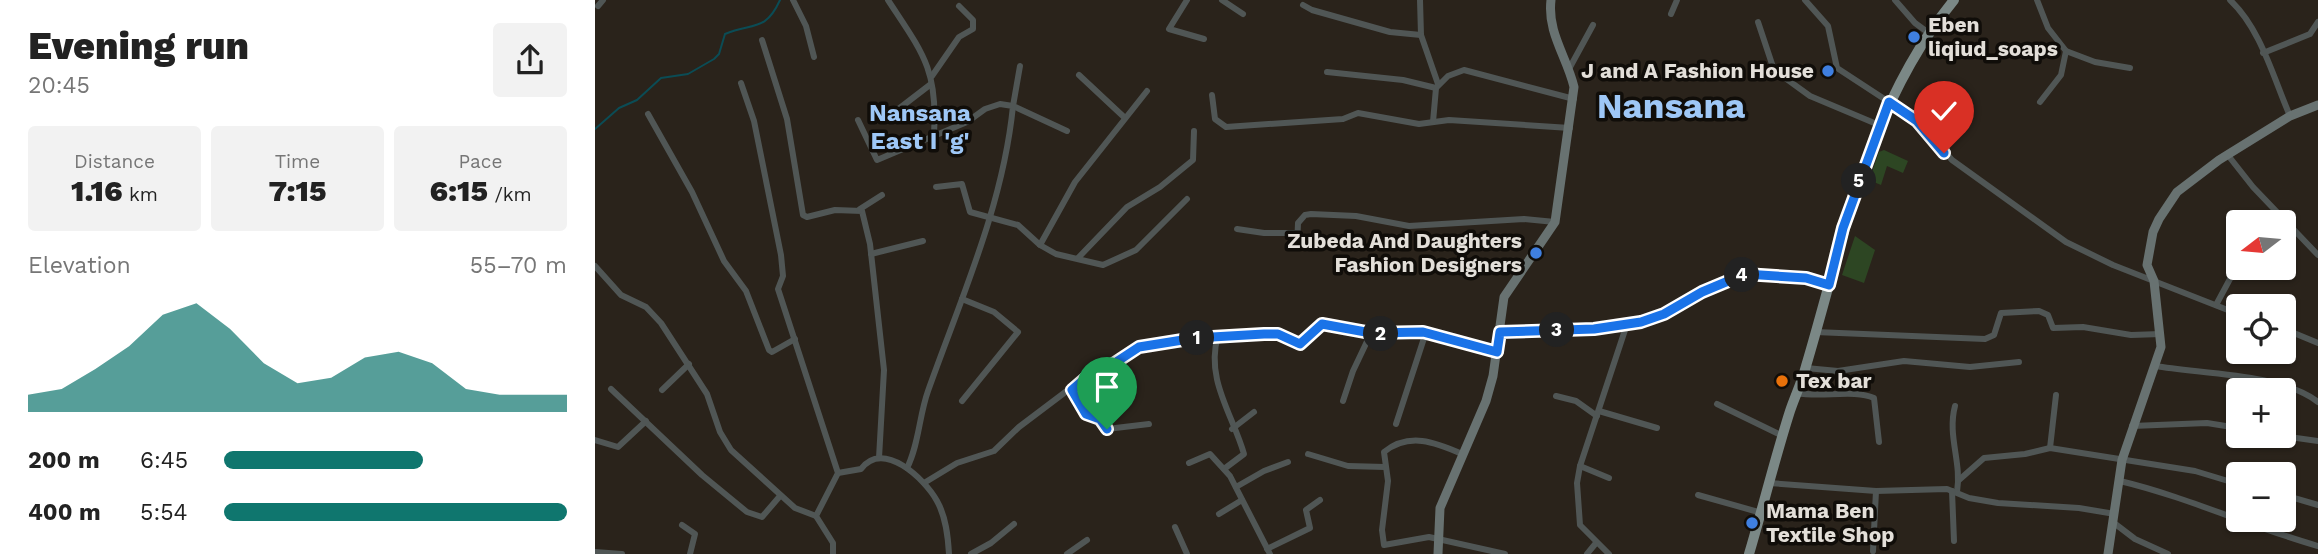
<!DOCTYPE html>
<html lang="en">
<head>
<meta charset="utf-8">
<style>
	:root { --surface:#fff; --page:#f2f2f2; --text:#222; --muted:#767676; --accent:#0f766e }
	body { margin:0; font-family:"Work Sans",sans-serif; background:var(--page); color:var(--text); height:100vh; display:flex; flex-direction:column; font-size:26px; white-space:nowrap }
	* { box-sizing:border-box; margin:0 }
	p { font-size:23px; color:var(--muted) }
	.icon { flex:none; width:38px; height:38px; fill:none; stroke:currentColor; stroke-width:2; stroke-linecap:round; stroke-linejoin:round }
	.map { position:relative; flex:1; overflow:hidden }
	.drawer { display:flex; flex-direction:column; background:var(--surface); width:595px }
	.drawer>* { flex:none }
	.needle { width:46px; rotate:254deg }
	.fabs { position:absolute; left:1631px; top:210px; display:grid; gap:14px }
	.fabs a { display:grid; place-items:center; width:70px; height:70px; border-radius:7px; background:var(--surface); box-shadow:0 2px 5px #0004; font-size:35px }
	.pin { position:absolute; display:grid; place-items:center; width:60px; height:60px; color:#fff; margin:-72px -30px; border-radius:50% 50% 50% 0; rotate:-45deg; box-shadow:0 0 7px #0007 }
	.pin .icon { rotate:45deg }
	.km { position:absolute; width:35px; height:35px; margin:-18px; border-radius:50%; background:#222; color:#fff; font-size:19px; line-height:35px; text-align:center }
	.round { display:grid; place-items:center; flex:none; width:74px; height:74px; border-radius:7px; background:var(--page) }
	.overview { display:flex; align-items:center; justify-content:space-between; height:119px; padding:0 28px }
	h1 { font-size:38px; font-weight:800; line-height:52px }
	.metrics { display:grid; grid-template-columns:repeat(3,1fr); gap:10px; height:119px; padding:7px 28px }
	.metrics div { display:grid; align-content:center; border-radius:7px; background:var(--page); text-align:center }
	.metrics b { font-size:30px; font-weight:800 }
	.metrics small { font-size:19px; font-weight:400 }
	.metrics p { font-size:19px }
	.chart { height:196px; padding:14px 28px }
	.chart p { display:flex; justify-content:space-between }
	.chart svg { width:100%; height:126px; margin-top:7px; fill:var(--accent); opacity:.7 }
	ul { padding:0 28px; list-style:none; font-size:23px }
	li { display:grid; grid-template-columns:112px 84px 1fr; align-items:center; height:52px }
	li i { height:18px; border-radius:9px; background:var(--accent) }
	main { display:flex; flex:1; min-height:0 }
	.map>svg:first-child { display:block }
	.green { fill:#2d4623 }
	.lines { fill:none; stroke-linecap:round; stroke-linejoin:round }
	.stream { stroke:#0b4c55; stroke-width:2 }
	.street { stroke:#505655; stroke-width:6 }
	.secondary { stroke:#687271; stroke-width:9 }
	.primary { stroke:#7b8886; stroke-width:10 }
	.route-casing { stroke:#fff; stroke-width:14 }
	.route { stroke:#1a73e8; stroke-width:9 }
	.shop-dot { fill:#3f7fe0; stroke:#100d09; stroke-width:2.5 }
	.food-dot { fill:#e8710a; stroke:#100d09; stroke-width:2.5 }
	.labels { text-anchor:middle; stroke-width:7; stroke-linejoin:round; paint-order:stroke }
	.poi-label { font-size:21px; font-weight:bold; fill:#e3dfd9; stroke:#100d09; text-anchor:start }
	.quarter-label { font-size:24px; font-weight:bold; fill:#9ec7f6; stroke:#100d09 }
	.town-label { font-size:35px; font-weight:bold; fill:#9ec7f6; stroke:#100d09 }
</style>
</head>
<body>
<main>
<section class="drawer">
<div class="overview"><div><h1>Evening run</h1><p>20:45</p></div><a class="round"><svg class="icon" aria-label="share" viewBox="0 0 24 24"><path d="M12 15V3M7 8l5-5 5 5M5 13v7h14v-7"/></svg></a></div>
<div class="metrics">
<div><p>Distance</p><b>1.16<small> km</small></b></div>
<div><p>Time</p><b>7:15</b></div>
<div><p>Pace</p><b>6:15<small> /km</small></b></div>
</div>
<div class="chart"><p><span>Elevation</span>55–70 m</p>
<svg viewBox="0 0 160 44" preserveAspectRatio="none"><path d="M0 44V38L10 36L20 29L30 21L40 10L50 6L60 15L70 27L80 34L90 32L100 25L110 23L120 27L130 36L140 38L150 38L160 38V44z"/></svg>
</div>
<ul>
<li><b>200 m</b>6:45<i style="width:58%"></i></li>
<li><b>400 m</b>5:54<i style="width:100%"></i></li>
</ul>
</section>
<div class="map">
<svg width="1723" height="554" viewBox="0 0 1723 554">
	<rect width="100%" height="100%" fill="#2a231b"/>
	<g class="green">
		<path d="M1289,150l24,11 -5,12 -16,-7 -6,19 -12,-5 10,-28z"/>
		<path d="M1260,236l20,14 -11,33 -22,-8z"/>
	</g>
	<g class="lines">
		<path class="stream" d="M0,129l24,-21 18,-8 24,-22 27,-4 26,-15 5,-5 6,-20c27,-12 40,-1 55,-34"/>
		<g class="street">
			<path d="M198,0l13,26 8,31"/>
			<path d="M293,0c34,52 50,69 46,133"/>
			<path d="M592,0l-18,29 35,10"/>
			<path d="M627,0l21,14"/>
			<path d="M825,0l1,35 17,49"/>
			<path d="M1210,0l23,26 9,42 81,53 34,39 114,82 47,23 125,49"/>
			<path d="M1300,0l20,23 15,11"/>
			<path d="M1442,0l11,28 18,23 -5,24 -21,27"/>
			<path d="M1635,0c31,29 43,77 60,116"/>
			<path d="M708,5l9,5 78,22 31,3"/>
			<path d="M3,6l5,-6"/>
			<path d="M1076,14l6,-14"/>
			<path d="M1163,22l16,48 36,26 69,29"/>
			<path d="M167,40l25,79 16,96 4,2 28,-7 27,1 8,33 14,126 -5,88"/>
			<path d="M1471,51l29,11 35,6"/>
			<path d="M1668,53l47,-19 8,-12"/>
			<path d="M425,66l-7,40 54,25"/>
			<path d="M974,69l24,-44"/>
			<path d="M732,72l76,8 33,8"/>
			<path d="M484,75l46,43"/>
			<path d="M337,76l27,-39 14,-8v-9l-14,-14"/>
			<path d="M146,83l13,38 27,134 2,21 -5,13 60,184 -22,43 17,27v11"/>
			<path d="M617,95l3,24 11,8 117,-8 15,-6 61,11 30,-4 121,8"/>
			<path d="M53,114l44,78 32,69 22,30 23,59 3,2 23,-13"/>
			<path d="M293,117l43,-33"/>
			<path d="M263,120l19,40 90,-38 18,-13 15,-5 13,2c-10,100 -52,192 -85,285 -9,25 -9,53 -21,77"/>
			<path d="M838,122l3,-34 12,-12 16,-6 110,29"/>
			<path d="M1632,154l26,33 65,68"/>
			<path d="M341,187l26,-3 8,28 48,13 22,20 16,9 47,11 33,-15 51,-51"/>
			<path d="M265,209l22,-14"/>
			<path d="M642,229l27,4h32"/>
			<path d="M445,245l35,-63 72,-91"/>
			<path d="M702,247l1,-24 7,-8 6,-1 45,2 53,10 115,-7 31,3"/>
			<path d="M276,254l52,-13"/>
			<path d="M483,258l49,-51 33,-20 33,-27 1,-29"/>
			<path d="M0,266l26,29 25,12 15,16 46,71 13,38 11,18 64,58 21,8"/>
			<path d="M367,299l32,13 24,20 -56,69"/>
			<path d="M1621,305l22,-41"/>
			<path d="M1689,329l34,14"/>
			<path d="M905,332l94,-3 47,-7 23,-8 38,-22 43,-18 61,4 23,7"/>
			<path d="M1220,332l170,7 9,-4 7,-22 38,-2 9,4 5,13 30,-1 48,8 30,-1"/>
			<path d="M623,336c-13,43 15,79 26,118l-20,15"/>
			<path d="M1560,366c47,8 125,7 163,36"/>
			<path d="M1211,368l32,3 66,-10 66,6 49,-5"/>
			<path d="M16,389l91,86 45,37 15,5 18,-21"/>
			<path d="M67,390l27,-26"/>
			<path d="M476,390l15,24 14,5 7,10 42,-5"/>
			<path d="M1202,393c24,5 57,-4 77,5l5,44"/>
			<path d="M961,396l20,5 21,15"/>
			<path d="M748,401l10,-30 18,-38"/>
			<path d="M1122,404l66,32"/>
			<path d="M1360,406c-8,30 7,56 2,86"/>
			<path d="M1004,411l58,17"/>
			<path d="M801,424l30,-92"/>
			<path d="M1537,426l75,-3 31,5"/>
			<path d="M637,429l22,-17"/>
			<path d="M1687,436l36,5"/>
			<path d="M0,440l23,7 28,-26"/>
			<path d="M1455,448l6,-53"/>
			<path d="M713,454l40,12 37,1"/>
			<path d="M867,454c-27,-12 -53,-22 -78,-2l4,29 -6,49 2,15 45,-8 76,17"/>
			<path d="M594,463l21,-9 20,22 40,78"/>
			<path d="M985,466l29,12"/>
			<path d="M243,473l23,-4c22,-30 64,10 76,32 9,16 11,35 12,53"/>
			<path d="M1364,480l25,-22 41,-4 25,-6 145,23 43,13"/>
			<path d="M1525,481c67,16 131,46 198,65"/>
			<path d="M329,483l33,-20 37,-12 25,-24 57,-43 63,-37 56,-9 69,-4h14l22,10 22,-20 49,9 52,-1 74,20"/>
			<path d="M1174,483l107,8 71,-2 22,9 29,5 81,5 36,6"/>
			<path d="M641,487l28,-16 24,-9"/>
			<path d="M1357,491l2,50"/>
			<path d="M1103,495l64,18"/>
			<path d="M1689,495l34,10"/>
			<path d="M624,514l23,-14"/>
			<path d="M1519,523l21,16 33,15"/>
			<path d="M87,525l13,9 -5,20"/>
			<path d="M580,527l12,27"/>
			<path d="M672,549l43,-21 -4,-18 14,-10"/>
			<path d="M1278,551l3,-60"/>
			<path d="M0,552l27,2"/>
			<path d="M376,554l20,-11 23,-19"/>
			<path d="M472,554l20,-14"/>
			<path d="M992,554l9,-11"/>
			<path d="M1014,554l-29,-29 -3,-42 3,-17 47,-142"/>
		</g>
		<g class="secondary">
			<path d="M843,554l2,-46 46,-107 7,-25 11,-79 51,-75 19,-135c-7,-30 -27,-54 -23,-87"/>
			<path d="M1513,554l14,-94 39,-113 -7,-66 -7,-16 6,-33 6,-13 18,-27 42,-32 71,-44 28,-11"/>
		</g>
		<path class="primary" d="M1154,554c14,-47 26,-96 41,-143 5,-15 12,-29 16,-45 38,-127 61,-260 148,-366"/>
	</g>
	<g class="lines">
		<g class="route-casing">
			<path id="route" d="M512,429l-7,-10 -14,-5 -14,-24 15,-13 11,-3 41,-27 56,-9 69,-4h14l22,10 22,-20 49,9 52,-1 74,20 3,-20 94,-3 47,-7 23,-8 38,-22 43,-18 61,4 23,7 14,-57 46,-126 28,19 27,32"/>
		</g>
		<use href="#route" class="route"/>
	</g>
	<g class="shop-dot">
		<circle cx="1319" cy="37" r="7"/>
		<circle cx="1233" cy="71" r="7"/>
		<circle cx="941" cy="253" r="7"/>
		<circle cx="1157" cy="523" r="7"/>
	</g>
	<circle class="food-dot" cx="1187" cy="381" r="7"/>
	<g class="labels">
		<g class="poi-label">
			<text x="1333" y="32">Eben<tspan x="1333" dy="24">liqiud_soaps</tspan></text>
			<text x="1219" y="78" text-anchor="end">J and A Fashion House</text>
			<text x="927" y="248" text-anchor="end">Zubeda And Daughters<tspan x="927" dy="24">Fashion Designers</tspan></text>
			<text x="1201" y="388">Tex bar</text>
			<text x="1171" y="518">Mama Ben<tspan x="1171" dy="24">Textile Shop</tspan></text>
		</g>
		<g class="quarter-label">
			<text x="325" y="121">Nansana<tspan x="325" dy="28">East I 'g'</tspan></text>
		</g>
		<g class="town-label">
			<text x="1076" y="118">Nansana</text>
		</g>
	</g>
</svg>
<div class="fabs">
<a><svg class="needle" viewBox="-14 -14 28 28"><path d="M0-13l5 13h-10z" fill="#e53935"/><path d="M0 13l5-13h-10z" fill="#767676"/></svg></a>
<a><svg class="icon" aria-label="locate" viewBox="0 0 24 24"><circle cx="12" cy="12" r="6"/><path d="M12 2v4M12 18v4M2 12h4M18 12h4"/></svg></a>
<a>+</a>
<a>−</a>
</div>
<div class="pin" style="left:512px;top:429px;background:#1e9e55"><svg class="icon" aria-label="arrive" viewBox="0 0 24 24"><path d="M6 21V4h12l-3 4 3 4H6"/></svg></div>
<div class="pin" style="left:1349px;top:153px;background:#d93025"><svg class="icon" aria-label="check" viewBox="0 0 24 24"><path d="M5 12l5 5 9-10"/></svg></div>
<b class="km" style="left:602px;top:338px">1</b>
<b class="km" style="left:786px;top:334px">2</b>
<b class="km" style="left:962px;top:330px">3</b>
<b class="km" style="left:1147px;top:275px">4</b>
<b class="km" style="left:1264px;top:181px">5</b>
</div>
</main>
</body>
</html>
